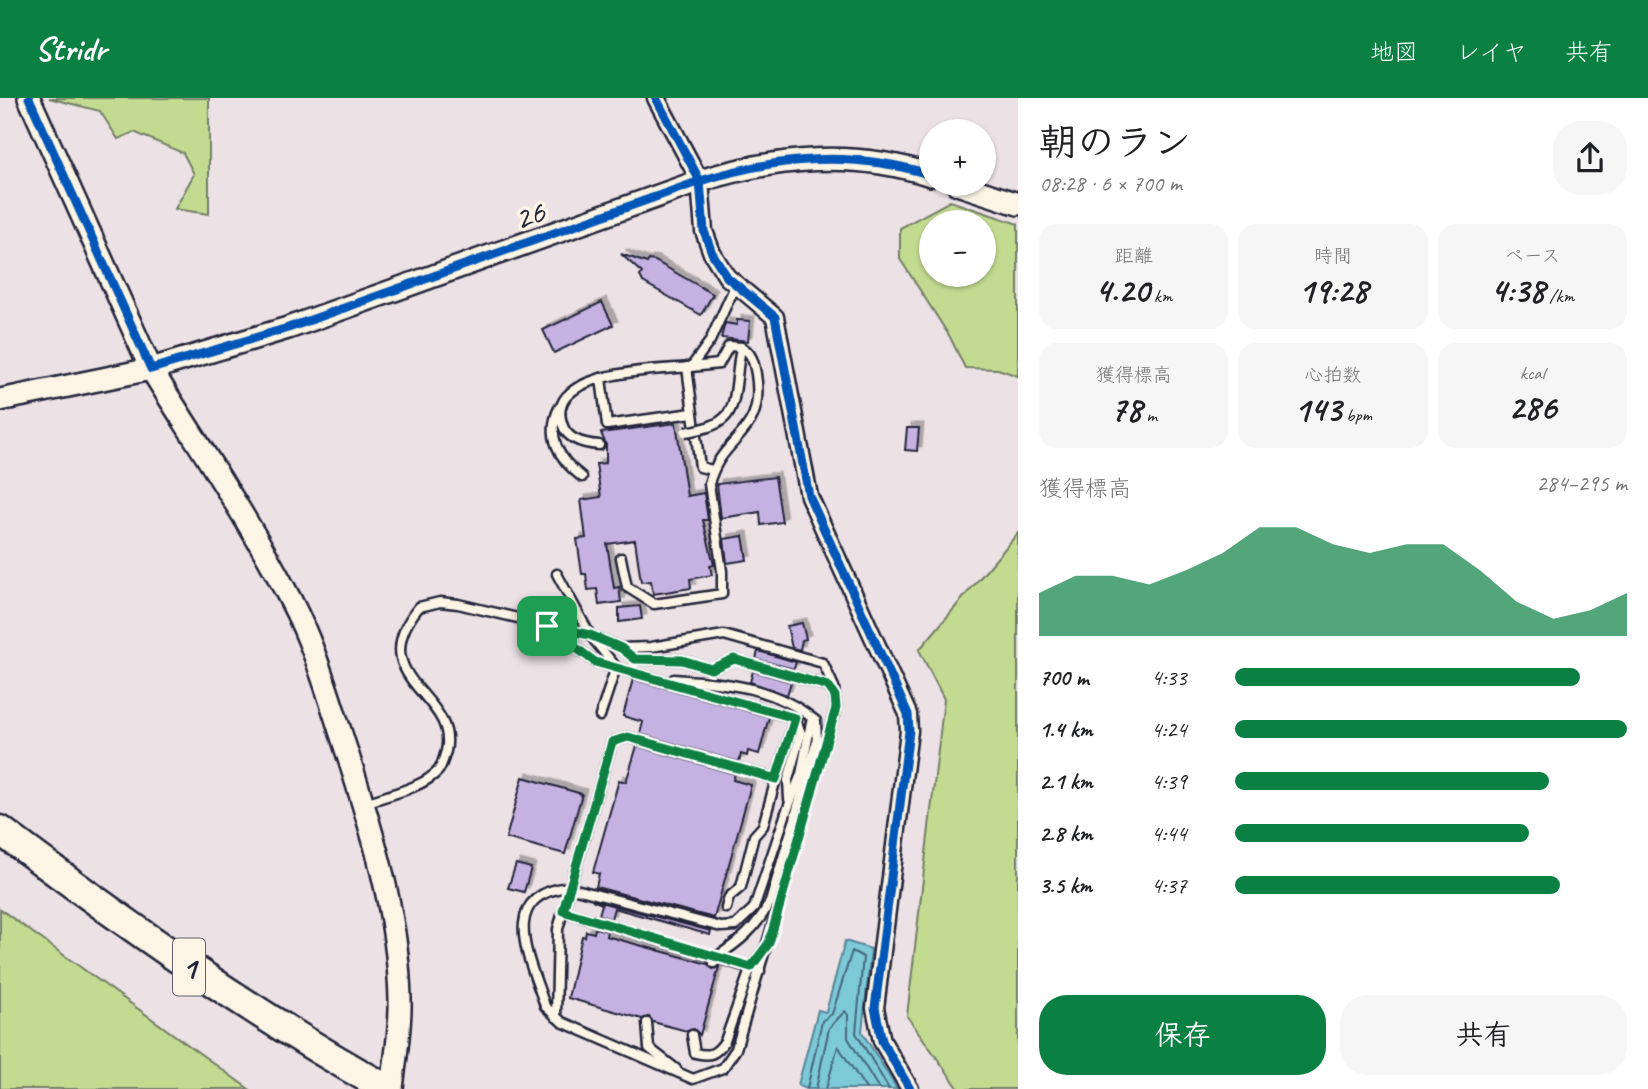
<!DOCTYPE html>
<html lang="ja">
<head>
<meta charset="utf-8">
<style>
	:root { --surface:#fff; --page:#f6f6f6; --text:#202124; --muted:#757577; --accent:#0b8043 }
	body { margin:0; font-family:Caveat,"Klee One",sans-serif; background:var(--page); color:var(--text); height:100vh; display:flex; flex-direction:column; font-size:26px; white-space:nowrap }
	* { box-sizing:border-box; margin:0 }
	p { font-size:23px; color:var(--muted) }
	.icon { flex:none; width:38px; height:38px; fill:none; stroke:currentColor; stroke-width:2; stroke-linecap:round; stroke-linejoin:round }
	.map { position:relative; flex:1; overflow:hidden }
	.details { display:flex; flex-direction:column; background:var(--surface); width:630px }
	.details>* { flex:none }
	.controls { position:absolute; left:919px; top:21px; display:grid; gap:14px }
	.controls a { display:grid; place-items:center; width:77px; height:77px; border-radius:50%; background:var(--surface); box-shadow:0 2px 5px #0004; font-size:35px }
	.pin { position:absolute; display:grid; place-items:center; width:60px; height:60px; color:#fff; margin:-30px; border-radius:14px; box-shadow:0 4px 10px #0006 }
	.round { display:grid; place-items:center; flex:none; width:74px; height:74px; border-radius:28px; background:var(--page) }
	.overview { display:flex; align-items:center; justify-content:space-between; height:119px; padding:0 21px }
	h1 { font-size:38px; font-weight:800; line-height:52px }
	.stats { display:grid; grid-template-columns:repeat(3,1fr); gap:10px; height:119px; padding:7px 21px }
	.stats div { display:grid; align-content:center; border-radius:18px; background:var(--page); text-align:center }
	.stats b { font-size:35px; font-weight:800 }
	.stats small { font-size:19px; font-weight:400 }
	.stats p { font-size:19px }
	.chart { height:196px; padding:14px 21px }
	.chart p { display:flex; justify-content:space-between }
	.chart svg { width:100%; height:126px; margin-top:7px; fill:var(--accent); opacity:.7 }
	.button { display:flex; gap:14px; margin-top:auto; padding:14px 21px }
	.button a { flex:1; height:80px; border-radius:28px; background:var(--accent); color:#fff; font-size:28px; font-weight:800; line-height:80px; text-align:center }
	.button a+a { background:var(--page); color:var(--text) }
	ul { padding:0 21px; list-style:none; font-size:23px }
	li { display:grid; grid-template-columns:112px 84px 1fr; align-items:center; height:52px }
	li i { height:18px; border-radius:9px; background:var(--accent) }
	header { display:flex; align-items:center; gap:42px; box-sizing:border-box; height:98px; padding:0 35px; background:var(--accent); color:#fff }
	header strong { font-size:33px }
	nav { display:flex; gap:38px; margin-inline-start:auto; font-size:24px }
	main { display:flex; flex:1; min-height:0 }
	.map>svg:first-child { display:block }
	.green { fill:#c3db91; stroke:#727e66; stroke-width:2; fill-rule:evenodd }
	.water { fill:#7bc9d8; stroke:#578699; stroke-width:2 }
	.lines { fill:none; stroke-linecap:round; stroke-linejoin:round }
	.shore { stroke:#46657a; stroke-width:2 }
	.building { fill:#c5b2e2; stroke:#22223b; stroke-width:2; filter:url(#shadow) }
	.lane-casing { stroke:#22223b; stroke-width:13 }
	.street-casing { stroke:#22223b; stroke-width:21 }
	.secondary-casing { stroke:#22223b; stroke-width:26 }
	.highway-casing { stroke:#22223b; stroke-width:33 }
	.lane { stroke:#fcf5e5; stroke-width:8 }
	.street { stroke:#fcf5e5; stroke-width:16 }
	.secondary { stroke:#fcf5e5; stroke-width:21 }
	.highway { stroke:#fcf5e5; stroke-width:28 }
	.lane-bridge-casing { stroke:#22223b; stroke-width:13; stroke-linecap:butt }
	.lane-bridge { stroke:#fcf5e5; stroke-width:8 }
	.cycleway-casing { stroke:#fcf5e5; stroke-width:13 }
	.cycleway { stroke:#0057b8; stroke-width:9 }
	.route-casing { stroke:#fff; stroke-width:14 }
	.route { stroke:#0b8043; stroke-width:9 }
	.labels { text-anchor:middle; stroke-width:7; stroke-linejoin:round; paint-order:stroke }
	.shield { fill:#fcf5e5; stroke:#63616e; stroke-width:2 }
	.shield-label { font-size:32px; font-weight:bold; fill:#22223b }
	.street-label { font-size:33px; fill:#22223b; stroke:#fcf5e5 }
</style>
</head>
<body>
<header>
<strong>Stridr</strong>
<nav><a>地図</a><a>レイヤ</a><a>共有</a></nav>
</header>
<main>
<div class="map">
<svg width="1018" height="991" viewBox="0 0 1018 991">
	<defs>
		<filter id="shadow"><feDropShadow dx="4.5" dy="-4.5" stdDeviation="0" flood-color="#0004"/></filter>
	</defs>
	<rect width="100%" height="100%" fill="#ece1e4"/>
	<filter id="ink" filterUnits="userSpaceOnUse"><feTurbulence type="fractalNoise" baseFrequency=".0143" numOctaves="2"/><feDisplacementMap in="SourceGraphic" scale="14" xChannelSelector="R" yChannelSelector="G"/><feConvolveMatrix kernelMatrix="1 2 1 2 8 2 1 2 1" color-interpolation-filters="sRGB"/></filter>
	<g filter="url(#ink)">
		<g class="green">
			<path d="M49,0h160v116l-34,-5 19,-35 -11,-21 -49,-21 -16,7 -18,-28z"/>
			<path d="M950,103l68,23v152l-20,-7 -33,-1 -15,-31 -50,-78v-31zM984,124v53h-53v-53z"/>
			<path d="M1018,435v556h-59l-52,-73 37,-317 -25,-49z"/>
			<path d="M0,811l249,180h-249z"/>
		</g>
		<path class="water" d="M845,843l26,8 -9,83 35,57h-91l-8,-4 20,-75 8,2z"/>
		<g class="lines">
			<g class="shore">
				<path d="M807,991l15,-68 10,-7 20,-63 11,6 -7,76 33,56"/>
				<path d="M816,991l13,-61 16,-17 3,4v23l31,51"/>
				<path d="M826,991l12,-43 28,43"/>
			</g>
		</g>
		<g class="building">
			<path d="M621,156l26,9 2,-3 6,1 58,33 -12,21 -58,-33 -3,-6 2,-3z"/>
			<path d="M602,204l11,23 -59,28 -11,-23z"/>
			<path d="M737,222l13,1 -2,20 -27,-3 4,-15 12,2z"/>
			<path d="M676,325l11,73 17,-3 4,27h-5l11,45 -4,1 2,9 -22,4 1,9 -38,6 -2,-13 -10,1 -6,-42 -28,4 7,44 5,-1 2,15 -22,3 -2,-16 -9,1 -2,-16h-4l-5,-35 9,-1 -5,-38 20,-3 -5,-33 10,-1v-18l-5,-12z"/>
			<path d="M907,330h12l-2,23 -12,-1z"/>
			<path d="M775,379l7,45 -21,3 -1,-13 -39,6 -4,-34z"/>
			<path d="M743,438l4,24 -20,3 -3,-24z"/>
			<path d="M640,508l2,13 -23,3v-14z"/>
			<path d="M802,525l4,16 -4,1 -2,10 -8,-2 -5,-22z"/>
			<path d="M758,553l38,11 -2,7 -38,-10z"/>
			<path d="M753,573l38,11 -4,13 -37,-13z"/>
			<path d="M633,581l136,38 -10,37 -11,-3 -1,5 -6,-2 -2,8 -99,-28 3,-12 -20,-6z"/>
			<path d="M637,648l98,28 -2,6 18,5 -37,133 -118,-31 3,-13 -6,-2 26,-92 7,2z"/>
			<path d="M523,679l59,17 -17,60 -59,-16z"/>
			<path d="M516,766l15,4 -7,24 -16,-4z"/>
			<path d="M592,802l119,31 -1,4 -96,-27 -3,11 -12,-4 3,-11z"/>
			<path d="M595,830l12,3 -1,5 102,28 5,5 6,-2 -19,68 -6,-6 -7,2 -34,-9 -4,-5 -7,2 -74,-21 14,-62 3,1 1,-6 8,2z"/>
		</g>
		<g class="lines">
			<g class="lane-casing">
				<g id="lane">
					<path d="M687,269l13,100 12,3"/>
					<path d="M691,269l28,-3 10,-18 12,1 -2,13"/>
					<path d="M601,280l6,47 85,-12"/>
					<path d="M559,310c-13,27 -1,51 23,69"/>
					<path d="M599,347c-14,-1 -31,-5 -36,-19 -22,-56 96,-56 128,-59l19,-26 26,-57"/>
					<path d="M621,460l6,29 27,17 68,-10v-23l-13,-87c13,-51 57,-46 47,-110 -2,-11 -4,-22 -15,-27"/>
					<path d="M557,476l33,61 26,32 -16,49"/>
					<path d="M550,530l45,34 200,56 -19,61 -148,-42 -16,5 -54,187 -2,88"/>
					<path d="M621,550l14,11 47,1 29,9 23,-10 94,27 5,7"/>
					<path d="M674,581c53,4 100,7 142,42l1,20 -47,161c-14,26 -29,39 -54,55l-2,6"/>
					<path d="M789,701l-1,-19 13,-47 -6,-15"/>
					<path d="M363,706c23,-9 58,-15 75,-33 4,-5 6,-14 8,-20 13,-57 -86,-72 -27,-144l21,-5 18,2 132,31 31,13 30,-1 73,-12 99,28 11,24 2,21 -100,341 -13,19 -30,11 -131,-57 -17,-16"/>
					<path d="M786,715l15,-39 10,-52"/>
					<path d="M726,810l3,-11 12,-10 13,-51 9,-10 13,-47"/>
					<path d="M563,813l197,60"/>
					<path d="M647,925l2,25 27,21"/>
					<path d="M692,937l3,18c15,4 21,1 30,-12l26,-74 14,-19"/>
				</g>
			</g>
			<g class="street-casing">
				<path id="street" d="M656,0l44,83 4,50 8,22 15,24 48,40 34,179 99,218 1,17 -34,277 7,33 28,48"/>
			</g>
			<g class="secondary-casing">
				<g id="secondary">
					<path d="M29,0l122,271 137,-41 412,-147c77,-24 153,-31 231,-6"/>
					<path d="M957,86l61,20"/>
					<path d="M0,302l151,-31c48,77 99,152 140,232 23,44 37,93 52,139 27,84 55,170 57,259 1,29 -5,61 -8,90"/>
				</g>
			</g>
			<g class="highway-casing">
				<path id="highway" d="M0,732c125,94 251,183 387,259"/>
			</g>
			<use href="#lane" class="lane"/>
			<use href="#street" class="street"/>
			<use href="#secondary" class="secondary"/>
			<use href="#highway" class="highway"/>
			<g class="lane-bridge-casing">
				<g id="lane-bridge">
					<path d="M685,334c53,-7 48,-25 54,-72"/>
					<path d="M545,908c-14,-44 -50,-110 23,-119l153,40 14,-1 19,-18 32,-95"/>
				</g>
			</g>
			<use href="#lane-bridge" class="lane-bridge"/>
			<g class="cycleway-casing">
				<g id="cycleway">
					<path d="M29,0l122,271 137,-41 412,-147c77,-24 153,-31 231,-6"/>
					<path d="M656,0l44,83 4,50 8,22 15,24 48,40 34,179 99,218 1,17 -34,277 7,33 28,48"/>
				</g>
			</g>
			<use href="#cycleway" class="cycleway"/>
		</g>
	</g>
	<g class="lines" filter="url(#ink)">
		<g class="route-casing">
			<path id="route" d="M547,528l43,9 31,13 14,11 47,1 29,9 23,-10 94,27 7,10 1,12 -67,235 -18,24 -188,-56 49,-169 16,-5 148,42 19,-61 -200,-56z"/>
		</g>
		<use href="#route" class="route"/>
	</g>
	<g class="labels">
		<rect class="shield" x="173" y="840.5" width="32" height="57" rx="5"/>
		<g class="shield-label">
			<text x="189" y="880">1</text>
		</g>
		<g class="street-label">
			<text transform="translate(529 116) rotate(-19)" y="12">26</text>
		</g>
	</g>
</svg>
<div class="controls">
<a>+</a>
<a>−</a>
</div>
<div class="pin" style="left:547px;top:528px;background:#1e9e55"><svg class="icon" aria-label="arrive" viewBox="0 0 24 24"><path d="M6 21V4h12l-3 4 3 4H6"/></svg></div>
</div>
<section class="details">
<div class="overview"><div><h1>朝のラン</h1><p>08:28 · 6 × 700 m</p></div><a class="round"><svg class="icon" aria-label="share" viewBox="0 0 24 24"><path d="M12 15V3M7 8l5-5 5 5M5 13v7h14v-7"/></svg></a></div>
<div class="stats">
<div><p>距離</p><b>4.20<small> km</small></b></div>
<div><p>時間</p><b>19:28</b></div>
<div><p>ペース</p><b>4:38<small> /km</small></b></div>
</div>
<div class="stats">
<div><p>獲得標高</p><b>78<small> m</small></b></div>
<div><p>心拍数</p><b>143<small> bpm</small></b></div>
<div><p>kcal</p><b>286</b></div>
</div>
<div class="chart"><p><span>獲得標高</span>284–295 m</p>
<svg viewBox="0 0 160 44" preserveAspectRatio="none"><path d="M0 44V29L10 23L20 23L30 26L40 21L50 15L60 6L70 6L80 12L90 15L100 12L110 12L120 21L130 32L140 38L150 35L160 29V44z"/></svg>
</div>
<ul>
<li><b>700 m</b>4:33<i style="width:88%"></i></li>
<li><b>1.4 km</b>4:24<i style="width:100%"></i></li>
<li><b>2.1 km</b>4:39<i style="width:80%"></i></li>
<li><b>2.8 km</b>4:44<i style="width:75%"></i></li>
<li><b>3.5 km</b>4:37<i style="width:83%"></i></li>
</ul>
<div class="button"><a>保存</a><a>共有</a></div>
</section>
</main>
</body>
</html>
